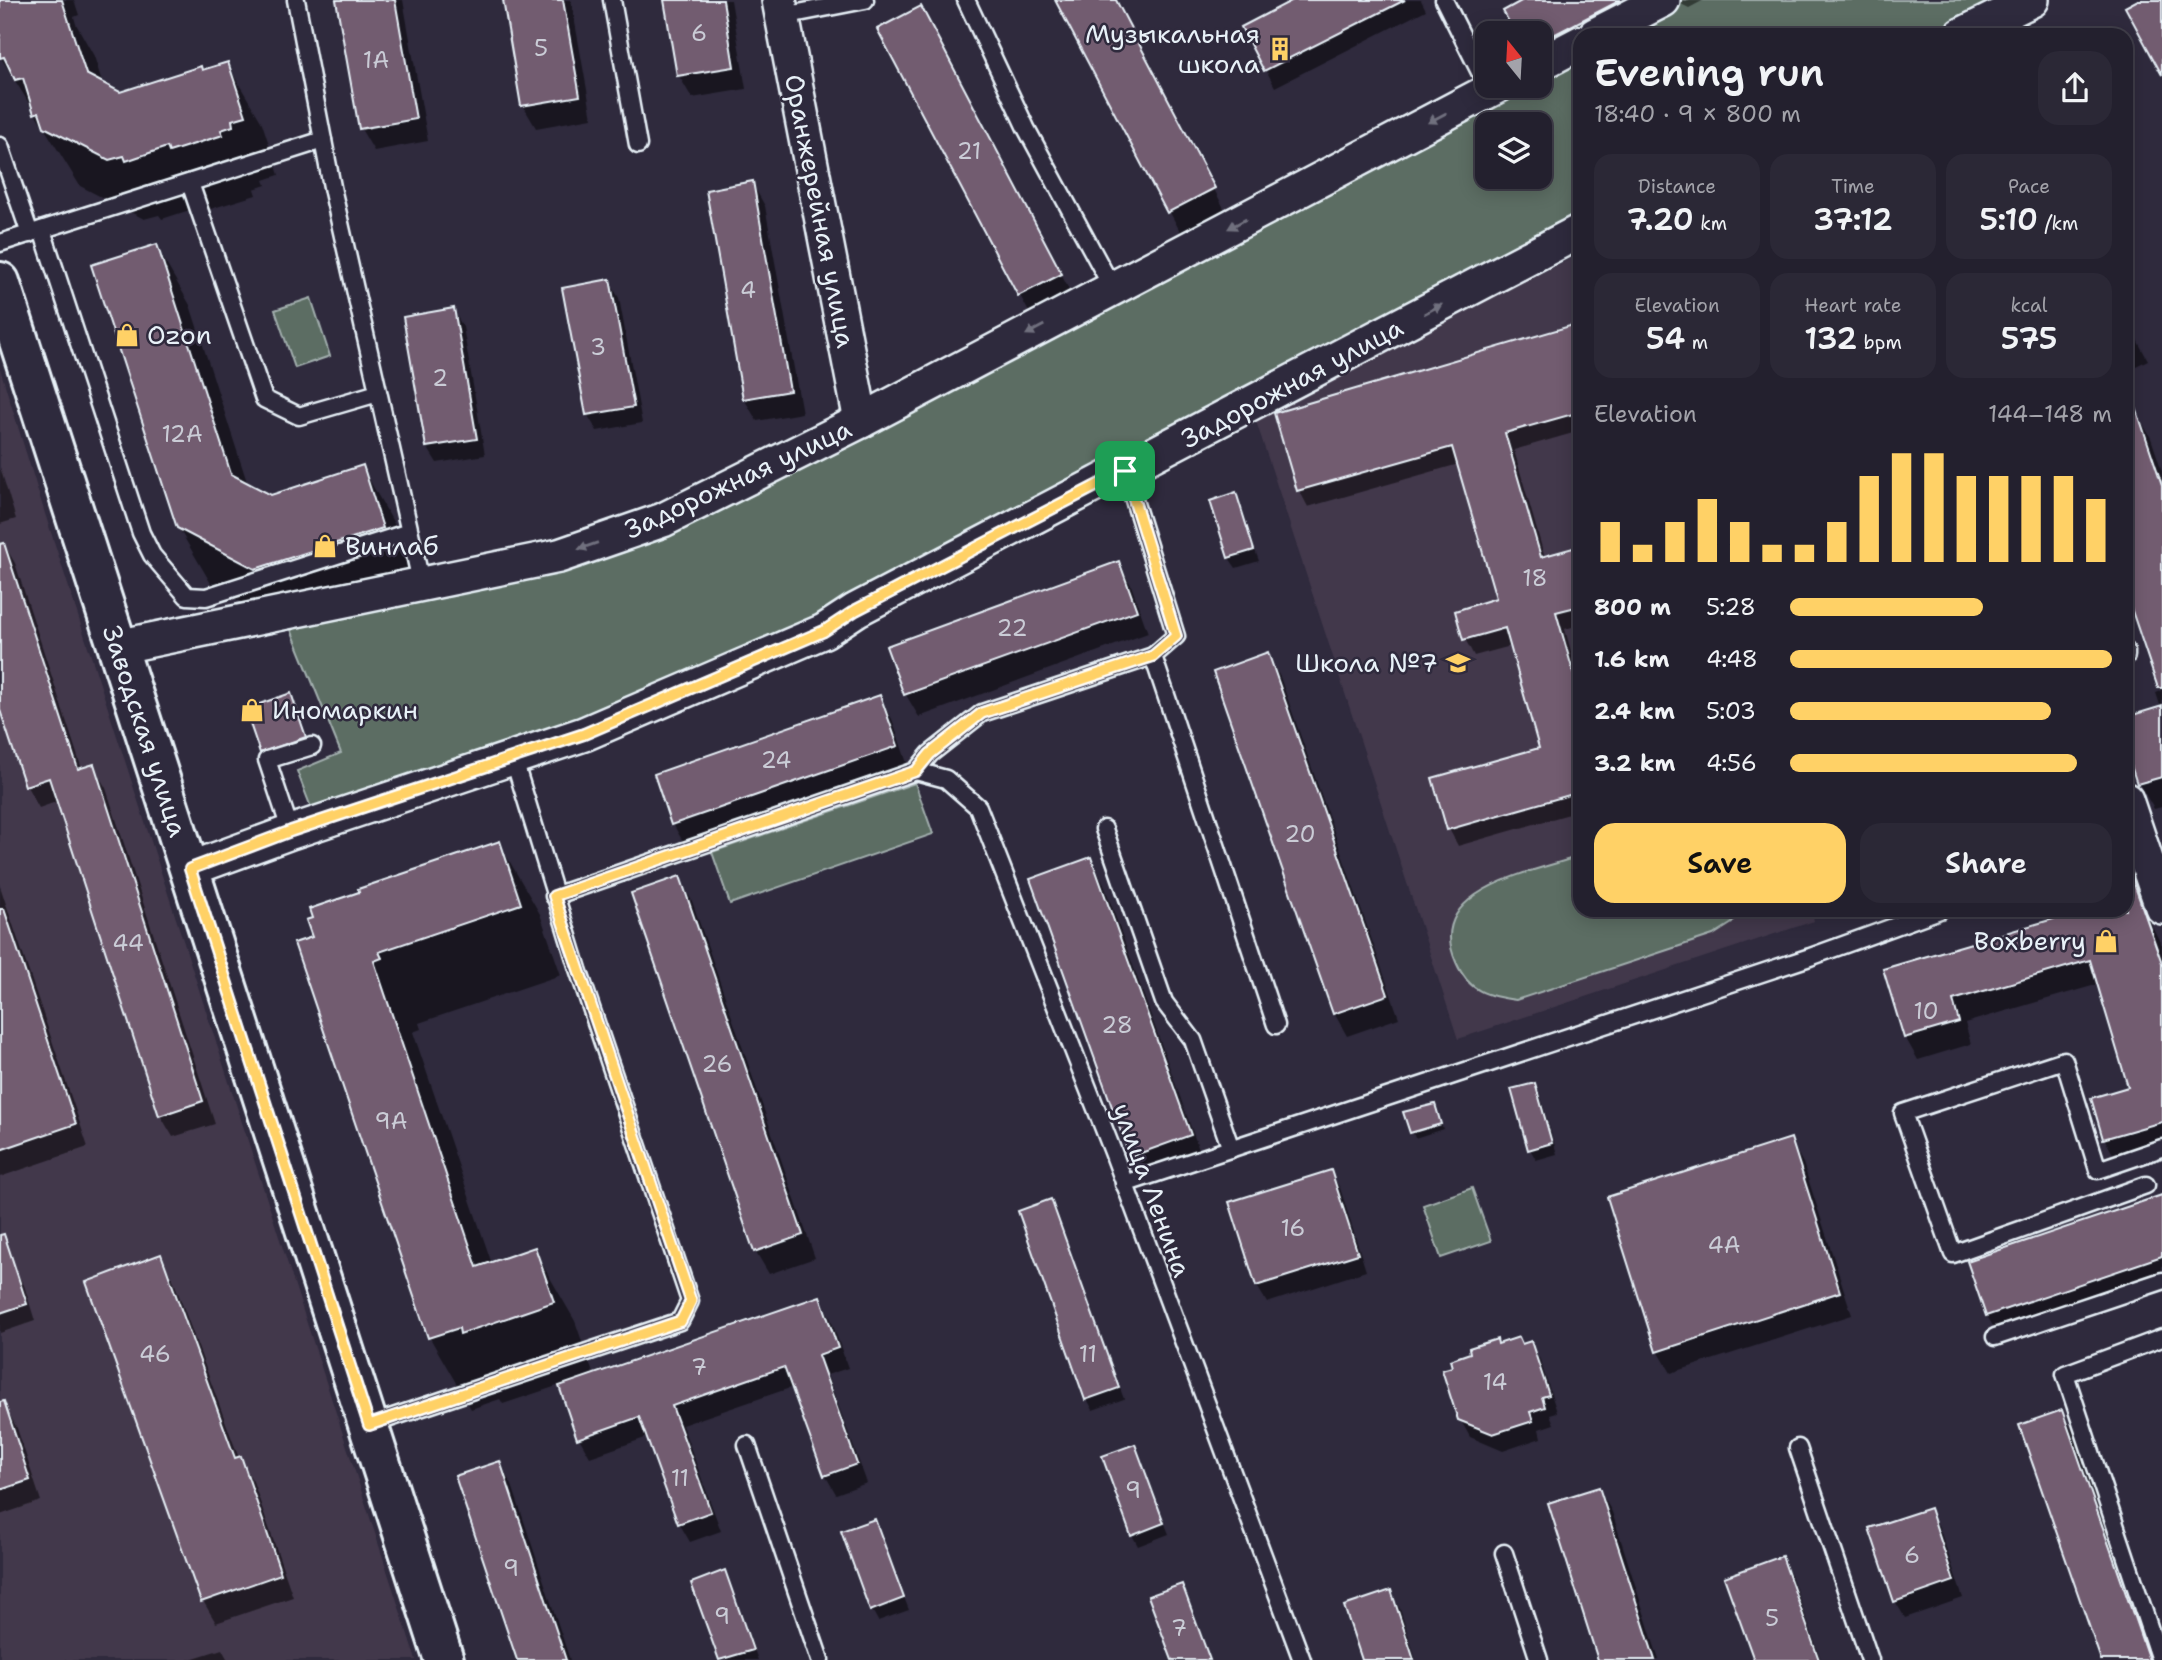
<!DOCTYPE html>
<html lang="en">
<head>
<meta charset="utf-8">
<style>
	:root { --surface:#23202e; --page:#2b2836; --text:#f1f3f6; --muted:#a3a3aa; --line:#403e4a; --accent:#ffd166 }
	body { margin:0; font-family:"Shantell Sans",sans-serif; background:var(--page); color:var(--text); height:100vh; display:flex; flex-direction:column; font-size:26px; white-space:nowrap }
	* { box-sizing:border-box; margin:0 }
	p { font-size:23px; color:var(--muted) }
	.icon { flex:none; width:38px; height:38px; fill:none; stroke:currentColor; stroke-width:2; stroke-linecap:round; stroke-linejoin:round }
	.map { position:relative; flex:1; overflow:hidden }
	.panel { position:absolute; left:1573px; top:28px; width:560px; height:889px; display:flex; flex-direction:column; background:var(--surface); border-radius:21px; box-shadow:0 4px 18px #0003,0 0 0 2px var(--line) }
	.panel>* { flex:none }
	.needle { width:46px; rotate:342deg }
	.fabs { position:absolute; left:1475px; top:21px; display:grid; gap:14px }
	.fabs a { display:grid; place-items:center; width:77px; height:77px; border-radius:14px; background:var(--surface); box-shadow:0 4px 18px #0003,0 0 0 2px var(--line); font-size:35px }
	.pin { position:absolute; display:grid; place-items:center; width:60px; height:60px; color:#fff; margin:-30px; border-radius:14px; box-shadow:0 4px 10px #0006 }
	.round { display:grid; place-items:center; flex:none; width:74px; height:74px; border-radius:21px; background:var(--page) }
	.summary { display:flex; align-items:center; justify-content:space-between; height:119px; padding:0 21px }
	h1 { font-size:38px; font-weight:600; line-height:52px }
	.figures { display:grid; grid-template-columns:repeat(3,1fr); gap:10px; height:119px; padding:7px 21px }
	.figures div { display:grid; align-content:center; border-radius:18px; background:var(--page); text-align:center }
	.figures b { font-size:30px; font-weight:600 }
	.figures small { font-size:19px; font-weight:400 }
	.figures p { font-size:19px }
	.chart { height:196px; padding:14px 21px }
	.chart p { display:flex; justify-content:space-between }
	.chart svg { width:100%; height:126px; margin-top:7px; stroke:var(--accent); stroke-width:6 }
	.button { display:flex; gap:14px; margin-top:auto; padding:14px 21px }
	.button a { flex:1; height:80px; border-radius:21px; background:var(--accent); color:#111; font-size:28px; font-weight:600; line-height:80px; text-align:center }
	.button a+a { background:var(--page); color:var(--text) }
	ul { padding:0 21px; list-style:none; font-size:23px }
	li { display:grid; grid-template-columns:112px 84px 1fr; align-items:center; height:52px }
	li i { height:18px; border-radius:9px; background:var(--accent) }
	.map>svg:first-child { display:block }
	.built { fill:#43394c }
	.green { fill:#5c6d64; stroke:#a2afae; stroke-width:2; fill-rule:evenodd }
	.shadow { fill:#0007 }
	.building { fill:#725b70; stroke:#e8f1f8; stroke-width:2 }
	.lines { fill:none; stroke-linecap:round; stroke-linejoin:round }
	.service-casing { stroke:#e8f1f8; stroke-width:21 }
	.minor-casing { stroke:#e8f1f8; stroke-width:38 }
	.tertiary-casing { stroke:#e8f1f8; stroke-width:44 }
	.service { stroke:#2f2a3d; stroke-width:16 }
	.minor { stroke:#2f2a3d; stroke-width:33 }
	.tertiary { stroke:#2f2a3d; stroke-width:38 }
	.oneway { fill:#70707e }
	.route-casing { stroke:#fff; stroke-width:14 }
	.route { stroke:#ffd166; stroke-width:9 }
	.labels { text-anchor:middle; stroke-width:5; stroke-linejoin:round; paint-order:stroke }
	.number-label { font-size:23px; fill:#caccd6 }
	.poi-label { font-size:26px; fill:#e8f1f8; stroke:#2f2a3d; text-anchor:end }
	.street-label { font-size:26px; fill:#e8f1f8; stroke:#2f2a3d }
</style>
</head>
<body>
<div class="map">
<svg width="2162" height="1660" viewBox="0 0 2162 1660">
	<rect width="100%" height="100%" fill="#2f2a3d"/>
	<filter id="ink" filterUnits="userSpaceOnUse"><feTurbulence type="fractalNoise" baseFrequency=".0143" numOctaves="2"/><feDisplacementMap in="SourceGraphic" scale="14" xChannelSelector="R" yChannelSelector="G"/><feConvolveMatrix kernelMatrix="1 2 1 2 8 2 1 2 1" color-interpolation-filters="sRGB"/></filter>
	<g filter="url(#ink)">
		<g class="built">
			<path d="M1580,254v656h231l3,11 -356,118 -204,-624z"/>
			<path d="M0,369l46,148 370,1143h-416z"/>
		</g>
		<g class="green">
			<path d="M1663,0h374l-68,35h-374z"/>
			<path d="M1580,43v193l-724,374 -539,213 -20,-52 44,-18 -53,-131 271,-66 939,-470h42v-22zM1488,124h52v53h-52z"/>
			<path d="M311,298l19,58 -35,12 -20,-58z"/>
			<path d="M915,783l18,51 -203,70 -18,-52z"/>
			<path d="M1580,856v54h160l-8,13 -19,12 -197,65c-31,-5 -47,-8 -60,-38 -33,-73 77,-90 124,-106z"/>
			<path d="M1472,1188l19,53 -50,17 -18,-53z"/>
		</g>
		<g class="shadow">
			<path d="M0,0h74l5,15 -5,2 2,7 18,32 9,29 17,9 107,-30 35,59 17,52 -15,5 2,5 -12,4 2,6 -52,16 -2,-5 -40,13 -3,-4 -15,4 -64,-33 -79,-128z"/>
			<path d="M338,0h65l25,141 -54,10 -13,-22z"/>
			<path d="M504,0h67l21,118 -56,10 -13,-22z"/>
			<path d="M666,0h65l15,89 -54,9 -13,-22z"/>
			<path d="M1057,0h58l111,212 -44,23z"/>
			<path d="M1297,0h124l5,10 -151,77 -32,-60z"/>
			<path d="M1527,0h177l-15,8 -10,-5 -139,71v-41h-23l-11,-22z"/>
			<path d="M879,30l54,1 140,266 -41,21z"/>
			<path d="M752,183l13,23 37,207 -45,8 -13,-22z"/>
			<path d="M156,246l34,59 58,180 23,12 91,-30 34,60 20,60 -126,41 -77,-41 -35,-60z"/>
			<path d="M609,281l10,17 23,125 -45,8 -10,-17z"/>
			<path d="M453,310l10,17 22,128 -48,8 -10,-16z"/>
			<path d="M2126,320l22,40 -22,11z"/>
			<path d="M1580,325v106l-66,19 31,108 35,-10v77l-15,4 15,55v127l-122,35 -9,-17 92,-80 -30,-103 -37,10 -9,-17 33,-39 -39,-136 -151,43 -9,-17 -22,-76z"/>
			<path d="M2136,412l15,26 11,33v336l-8,2 -15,-25 -13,-40 35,-36 -5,-15 5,-2 -35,-103z"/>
			<path d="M0,467l16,52 -16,5z"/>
			<path d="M1235,495l24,66 -23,7 -7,-10z"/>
			<path d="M2,541l13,22 67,206 11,-3 13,22 109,336 -42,13 -13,-22 -101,-314 -20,7 -13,-23 -26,-81z"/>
			<path d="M1118,563l13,22 17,48 -229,84 -13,-22 -17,-48z"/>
			<path d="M1267,655l13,22 119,341 -52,18 -13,-23 -119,-340z"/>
			<path d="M290,695l20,53 -43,15 -6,-11z"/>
			<path d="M879,697l13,22 17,50 -223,78 -13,-23z"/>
			<path d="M499,843l41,71 21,61 -142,48 2,6 -8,3 79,232 42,-14 41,71 19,55 225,-78 11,19 18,51 -21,7 40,108 -31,11 -11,-19 -32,-88 -111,38 39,106 -31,11 -11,-19 -31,-86 -58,20 -11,-19 -19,-53 -57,19 -3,-5 -29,10 -41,-71 -133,-394z"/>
			<path d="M1090,859l13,23 99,276 -58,21 -13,-23z"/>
			<path d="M679,878l13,23 123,357 -46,16 -13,-22 -123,-358z"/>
			<path d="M0,886l88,261 -88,30z"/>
			<path d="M2137,896l25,50v202l-45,13 -13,-23 26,-50 -31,-104 -134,39 6,21 -53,16 -13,-23 -19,-67 204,-60h36z"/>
			<path d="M1534,1085l6,10 17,59 -21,6 -6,-11z"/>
			<path d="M1437,1111l6,18 -28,9 -10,-25z"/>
			<path d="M1790,1140l13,23 49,152 -181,58 -13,-22z"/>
			<path d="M1330,1172l10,16 26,83 -99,32 -10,-17 -26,-83z"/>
			<path d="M2162,1197v86l-162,55 -13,-22z"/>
			<path d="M1050,1201l74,198 -31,11 -6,-11z"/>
			<path d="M160,1256l13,23 66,179 14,23 40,116 -77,26 -13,-22z"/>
			<path d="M14,1269l10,16 11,36 -35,12v-60z"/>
			<path d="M1531,1343l9,17 17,52 -7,2 4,10 -15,5 2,9 -38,13 -33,-14 -10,-18 39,-73z"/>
			<path d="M5,1407l12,21 24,73 -41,14v-106z"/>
			<path d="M2062,1412l13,23 77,225h-50z"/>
			<path d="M1134,1446l35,88 -31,12 -6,-11z"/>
			<path d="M499,1463l13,22 58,175h-52z"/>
			<path d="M1599,1489l13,23 47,148h-59z"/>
			<path d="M1929,1510l10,17 24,71 -58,20 -10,-17z"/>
			<path d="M874,1521l35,89 -31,11 -6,-11z"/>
			<path d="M1781,1558l10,17 30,85h-65z"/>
			<path d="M724,1572l6,11 28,77h-37l-28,-76z"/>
			<path d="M1181,1586l6,11 24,63h-37z"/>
			<path d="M1390,1592l10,17 16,51h-53z"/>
			<path d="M222,1649l6,11h-41z"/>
		</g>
		<g class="building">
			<path d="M0,0h62l24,74 34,18 81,-26 1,4 26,-8 18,54 -14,4 1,6 -12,4 2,5 -54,17 -2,-5 -41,14 -2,-5 -15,4 -65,-33 -5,-15 -5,2 -11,-36 -8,2 -11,-23 -4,1z"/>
			<path d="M336,0h59l21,119 -57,10z"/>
			<path d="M503,0h60l17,96 -59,10z"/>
			<path d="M664,0h59l11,67 -57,9z"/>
			<path d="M1055,0h61l99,188 -48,25z"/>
			<path d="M1293,0h112l-141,71 -23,-44z"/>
			<path d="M1523,0h98l-81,42v-9h-25l-12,-22z"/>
			<path d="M2138,0h24v75l-37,-68z"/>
			<path d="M921,6l141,268 -44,22 -141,-267z"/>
			<path d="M753,181l37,210 -47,8 -37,-209z"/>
			<path d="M157,244l74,230 40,21 92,-30 20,63 -128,41 -78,-41 -86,-263z"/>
			<path d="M610,279l24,128 -48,8 -24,-127z"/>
			<path d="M454,308l23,131 -51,8 -23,-130z"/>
			<path d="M1580,323v89l-75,21 36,124 39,-11v60l-24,6 24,84v96l-133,38 -15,-52 107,-30 -34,-120 -42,12 -8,-29 41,-13 -44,-151 -155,44 -23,-78z"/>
			<path d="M2126,390h4l32,95v203h-4l-32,-95z"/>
			<path d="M1236,492l18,58 -26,8 -18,-57z"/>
			<path d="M4,543l74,226 16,-5 109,337 -44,15 -110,-338 -24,8 -25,-76v-166z"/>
			<path d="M1119,561l18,50 -233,84 -18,-49z"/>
			<path d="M1268,652l120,343 -55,19 -120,-342z"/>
			<path d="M291,693l15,44 -46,16 -15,-44z"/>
			<path d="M880,695l18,51 -227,79 -17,-51z"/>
			<path d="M2162,706v71l-25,7 -11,-34v-33z"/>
			<path d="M500,841l21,63 -142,48 3,6 -8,3 103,306 58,-20 19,55 -94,32 -1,-6 -31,10 -134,-395 18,-6 -6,-17 6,-2 -3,-9 50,-17 -1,-3z"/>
			<path d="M1091,857l100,278 -61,22 -100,-278z"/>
			<path d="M2126,861l36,102v159l-59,17 -12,-41 37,-11 -38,-127 -137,40 6,22 -55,16 -21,-69 201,-59h42z"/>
			<path d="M680,876l123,359 -49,17 -123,-359z"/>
			<path d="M0,909h4l72,215 -76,26z"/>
			<path d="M1535,1083l17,60 -24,7 -17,-61z"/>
			<path d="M1435,1104l6,20 -31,9 -7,-21z"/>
			<path d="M1791,1138l49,154 -184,60 -49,-155z"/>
			<path d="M1331,1170l27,84 -102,32 -27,-84z"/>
			<path d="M2162,1195v61l-176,60 -19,-55z"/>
			<path d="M1051,1199l68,189 -34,12 -67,-189z"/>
			<path d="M4,1234l23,70 -27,9v-78z"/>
			<path d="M161,1254l74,204 6,-2 40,118 -80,28 -115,-320z"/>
			<path d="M820,1296l18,52 -20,7 39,109 -33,12 -40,-109 -112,39 39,106 -33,12 -39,-107 -62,22 -18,-53z"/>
			<path d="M1519,1337l3,7 9,-3 18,54 -7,2 3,10 -15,5 3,9 -40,13 -35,-14 -16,-50 10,-3 -2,-7 20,-7 -1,-5 28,-9 1,5z"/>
			<path d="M4,1401l26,79 -30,10v-88z"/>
			<path d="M2062,1410l87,250h-48l-82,-235z"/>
			<path d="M1135,1444l29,79 -33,13 -29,-80z"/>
			<path d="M500,1461l66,199h-49l-62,-184z"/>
			<path d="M1599,1487l56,173h-57l-50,-157z"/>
			<path d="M1930,1508l24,73 -60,21 -25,-74z"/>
			<path d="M875,1519l29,79 -34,13 -29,-80z"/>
			<path d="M1782,1556l37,104h-65l-30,-83z"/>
			<path d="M725,1570l28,80 -34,10 -28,-77z"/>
			<path d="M1182,1584l28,76h-38l-24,-64z"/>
			<path d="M1391,1590l23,70h-52l-18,-54z"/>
		</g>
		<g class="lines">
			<g class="service-casing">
				<g id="service">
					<path d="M296,0l37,192 89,394"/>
					<path d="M612,0l26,145"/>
					<path d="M966,0l60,128 87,161"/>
					<path d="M1444,0l45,90"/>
					<path d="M783,16l82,-16"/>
					<path d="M0,146l30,88"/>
					<path d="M190,183l74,216 35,17 79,-23"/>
					<path d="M42,230l99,303 11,22 35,41 19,1 203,-65"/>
					<path d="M0,243l323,-103"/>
					<path d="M1125,471l51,165 -23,20 123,369"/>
					<path d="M2126,651v5"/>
					<path d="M916,771l30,8 32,28 135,345 189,508"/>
					<path d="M1104,829l60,173 29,38 38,109"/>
					<path d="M291,832l-24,-72 45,-14"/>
					<path d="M554,896l362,-125 14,-17 52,-41 171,-57"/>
					<path d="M1124,1184l686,-227 130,-47"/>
					<path d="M2146,1185l-193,69 -50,-141 161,-53 34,110 64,-22"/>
					<path d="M1995,1337l167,-56"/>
					<path d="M369,1425l311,-104 10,-20 -112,-332 -65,-212"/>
					<path d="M747,1445l73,215"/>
					<path d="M1798,1448l72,212"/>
					<path d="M1504,1553l35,107"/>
					<path d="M2160,1660l-95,-286 97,-36"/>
				</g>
			</g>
			<g class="minor-casing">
				<g id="minor">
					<path d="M779,0l82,421"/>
					<path d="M1595,35l68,-35"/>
					<path d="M1961,35l71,-35"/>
					<path d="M1540,64l40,-21"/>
					<path d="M117,647l442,-91 104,-36 198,-99 637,-335"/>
					<path d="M2126,800l36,107"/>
					<path d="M190,869l101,-37 293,-98 240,-103 32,-21 724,-379"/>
				</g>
			</g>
			<g class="tertiary-casing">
				<path id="tertiary" d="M0,282l444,1378"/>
			</g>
			<use href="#service" class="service"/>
			<use href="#minor" class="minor"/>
			<use href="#tertiary" class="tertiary"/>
		</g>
		<defs><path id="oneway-solid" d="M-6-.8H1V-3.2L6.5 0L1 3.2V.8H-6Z" transform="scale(1.75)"/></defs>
		<g class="oneway">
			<use href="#oneway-solid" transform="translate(1437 118) rotate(152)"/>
			<use href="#oneway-solid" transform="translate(1237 224) rotate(152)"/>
			<use href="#oneway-solid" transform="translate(1433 309) rotate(-28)"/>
			<use href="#oneway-solid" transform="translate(1035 330) rotate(152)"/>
			<use href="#oneway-solid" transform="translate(588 546) rotate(161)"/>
		</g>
	</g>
	<g class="lines" filter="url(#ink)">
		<g class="route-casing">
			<path id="route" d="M1125,471l51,165 -23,20 -171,57 -52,41 -14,17 -362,125 137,405 -10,20 -312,104 -179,-556 101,-38 293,-97 240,-103 32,-21z"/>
		</g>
		<use href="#route" class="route"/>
	</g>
	<defs>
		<g id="building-bare" transform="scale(1.89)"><path d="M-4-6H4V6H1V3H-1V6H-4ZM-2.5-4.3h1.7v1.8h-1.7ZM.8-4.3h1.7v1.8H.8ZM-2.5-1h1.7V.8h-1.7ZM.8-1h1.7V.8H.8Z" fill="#ffd166" stroke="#2f2a3d" stroke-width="2.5" paint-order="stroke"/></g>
		<g id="shop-bare" transform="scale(1.89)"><path d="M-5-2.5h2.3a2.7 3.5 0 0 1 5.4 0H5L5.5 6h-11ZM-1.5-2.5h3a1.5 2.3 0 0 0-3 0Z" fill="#ffd166" stroke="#2f2a3d" stroke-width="2.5" paint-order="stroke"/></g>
		<g id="school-bare" transform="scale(1.89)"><path d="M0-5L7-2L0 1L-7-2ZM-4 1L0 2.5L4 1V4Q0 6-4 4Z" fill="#ffd166" stroke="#2f2a3d" stroke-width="2.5" paint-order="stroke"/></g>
	</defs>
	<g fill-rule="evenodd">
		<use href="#building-bare" x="1280" y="49"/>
		<use href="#shop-bare" x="127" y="335"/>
		<use href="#shop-bare" x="325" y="546"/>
		<use href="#school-bare" x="1458" y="663"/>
		<use href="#shop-bare" x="252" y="710"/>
		<use href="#shop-bare" x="2106" y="941"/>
	</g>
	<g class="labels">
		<g class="number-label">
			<text x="699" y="41">6</text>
			<text x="541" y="56">5</text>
			<text x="376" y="68">1А</text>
			<text x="969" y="159">21</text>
			<text x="748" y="298">4</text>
			<text x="598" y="355">3</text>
			<text x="440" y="386">2</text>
			<text x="182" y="442">12А</text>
			<text x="1535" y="586">18</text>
			<text x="1012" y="636">22</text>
			<text x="776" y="768">24</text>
			<text x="1300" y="842">20</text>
			<text x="128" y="951">44</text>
			<text x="1926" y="1019">10</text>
			<text x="1117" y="1033">28</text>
			<text x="717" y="1072">26</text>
			<text x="391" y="1129">9А</text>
			<text x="1293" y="1236">16</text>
			<text x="1724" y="1253">4А</text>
			<text x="155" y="1362">46</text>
			<text x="1088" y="1362">11</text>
			<text x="699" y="1375">7</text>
			<text x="1495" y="1390">14</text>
			<text x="680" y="1486">11</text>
			<text x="1133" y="1498">9</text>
			<text x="1912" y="1563">6</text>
			<text x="511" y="1576">9</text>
			<text x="722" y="1624">9</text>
			<text x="1772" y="1626">5</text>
			<text x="1179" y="1636">7</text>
		</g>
		<g class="poi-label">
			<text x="1260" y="43">Музыкальная<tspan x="1260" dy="30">школа</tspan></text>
			<text x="147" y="344" text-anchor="start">Ozon</text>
			<text x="345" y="555" text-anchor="start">Винлаб</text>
			<text x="1438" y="672">Школа №7</text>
			<text x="272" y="719" text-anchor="start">Иномаркин</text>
			<text x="2086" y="950">Boxberry</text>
		</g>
		<g class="street-label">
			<text transform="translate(820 211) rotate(79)" y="9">Оранжерейная улица</text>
			<text transform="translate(1292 383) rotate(-28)" y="9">Задорожная улица</text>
			<text transform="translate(738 479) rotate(-25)" y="9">Задорожная улица</text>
			<text transform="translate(145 731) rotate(72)" y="9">Заводская улица</text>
			<text transform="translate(1152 1190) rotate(70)" y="9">улица Ленина</text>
		</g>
	</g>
</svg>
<div class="fabs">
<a><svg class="needle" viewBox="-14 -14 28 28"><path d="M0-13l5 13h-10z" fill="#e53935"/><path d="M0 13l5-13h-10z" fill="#a3a3aa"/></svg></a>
<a><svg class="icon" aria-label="layers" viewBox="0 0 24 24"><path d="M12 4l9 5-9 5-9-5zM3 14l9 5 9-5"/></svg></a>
</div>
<div class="pin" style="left:1125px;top:471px;background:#1e9e55"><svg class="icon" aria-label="arrive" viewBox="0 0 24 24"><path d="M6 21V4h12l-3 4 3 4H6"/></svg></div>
<section class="panel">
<div class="summary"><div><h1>Evening run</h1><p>18:40 · 9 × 800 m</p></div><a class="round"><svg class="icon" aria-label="share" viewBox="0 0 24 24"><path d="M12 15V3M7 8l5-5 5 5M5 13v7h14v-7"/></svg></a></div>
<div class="figures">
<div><p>Distance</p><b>7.20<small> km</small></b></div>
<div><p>Time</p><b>37:12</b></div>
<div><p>Pace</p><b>5:10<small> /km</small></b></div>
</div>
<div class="figures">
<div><p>Elevation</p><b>54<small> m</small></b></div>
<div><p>Heart rate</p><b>132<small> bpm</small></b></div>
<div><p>kcal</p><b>575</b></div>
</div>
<div class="chart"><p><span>Elevation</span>144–148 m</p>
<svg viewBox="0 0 160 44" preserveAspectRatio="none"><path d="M5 44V30M15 44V38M25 44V30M35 44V22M45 44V30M55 44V38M65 44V38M75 44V30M85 44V14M95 44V6M105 44V6M115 44V14M125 44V14M135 44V14M145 44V14M155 44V22"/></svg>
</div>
<ul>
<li><b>800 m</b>5:28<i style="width:60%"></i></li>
<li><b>1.6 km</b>4:48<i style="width:100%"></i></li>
<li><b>2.4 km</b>5:03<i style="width:81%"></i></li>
<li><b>3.2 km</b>4:56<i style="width:89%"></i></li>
</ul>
<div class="button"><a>Save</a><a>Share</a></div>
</section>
</div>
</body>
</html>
